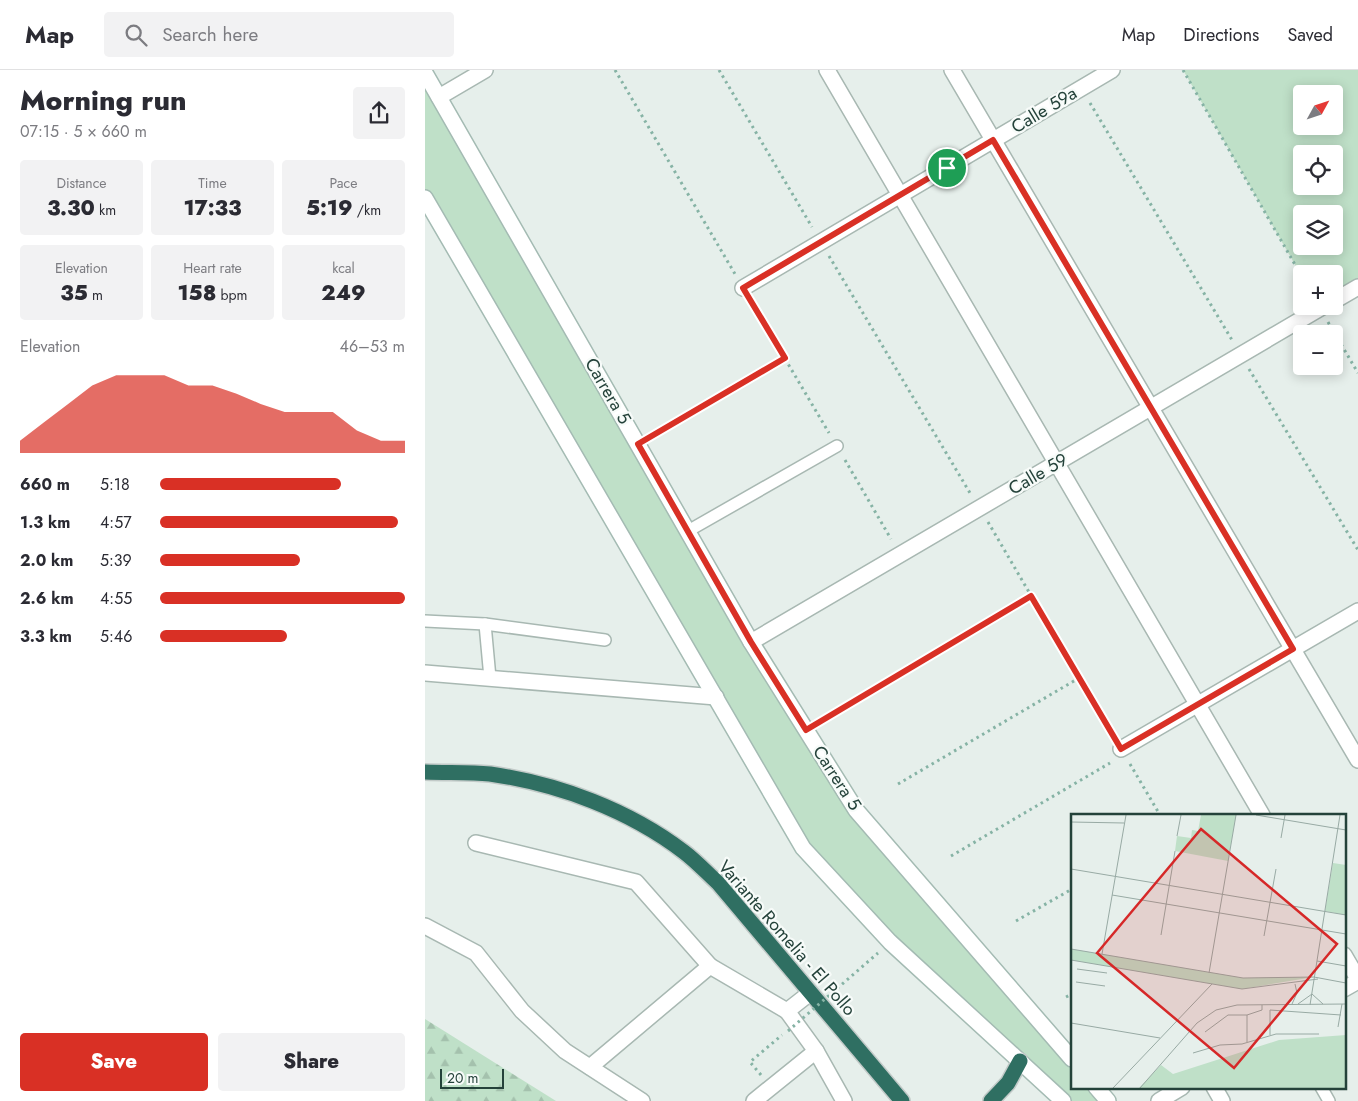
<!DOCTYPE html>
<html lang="en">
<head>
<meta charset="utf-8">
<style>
	:root { --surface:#fff; --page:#f2f2f3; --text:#2b2b33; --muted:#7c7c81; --line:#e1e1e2; --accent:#d93025 }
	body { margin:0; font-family:Jost,sans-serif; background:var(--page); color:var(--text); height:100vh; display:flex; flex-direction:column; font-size:19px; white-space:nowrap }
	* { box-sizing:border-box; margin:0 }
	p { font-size:16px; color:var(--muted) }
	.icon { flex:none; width:28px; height:28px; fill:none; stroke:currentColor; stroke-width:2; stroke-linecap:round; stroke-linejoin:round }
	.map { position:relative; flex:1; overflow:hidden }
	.side { display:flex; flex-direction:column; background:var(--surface); width:425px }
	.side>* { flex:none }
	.needle { width:32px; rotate:50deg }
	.buttons { position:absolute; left:868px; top:15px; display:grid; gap:10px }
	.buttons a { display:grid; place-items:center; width:50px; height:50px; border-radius:5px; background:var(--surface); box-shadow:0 2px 12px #0003; font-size:25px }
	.scale { position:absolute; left:15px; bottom:12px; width:64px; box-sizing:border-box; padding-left:5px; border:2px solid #24423a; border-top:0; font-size:14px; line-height:18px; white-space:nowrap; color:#24423a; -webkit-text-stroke:4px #f7fbf9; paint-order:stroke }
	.pin { position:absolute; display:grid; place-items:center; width:42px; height:42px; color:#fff; margin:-21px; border:2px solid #fff; border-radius:50%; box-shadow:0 1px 5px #0007 }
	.round { display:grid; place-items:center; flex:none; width:52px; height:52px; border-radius:5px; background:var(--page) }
	.head { display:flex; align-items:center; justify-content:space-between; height:85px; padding:0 20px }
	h1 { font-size:28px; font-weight:800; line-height:38px }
	.stats { display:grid; grid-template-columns:repeat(3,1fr); gap:8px; height:85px; padding:5px 20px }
	.stats div { display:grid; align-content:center; border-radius:5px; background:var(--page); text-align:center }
	.stats b { font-size:21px; font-weight:800 }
	.stats small { font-size:14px; font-weight:400 }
	.stats p { font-size:14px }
	.chart { height:140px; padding:10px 20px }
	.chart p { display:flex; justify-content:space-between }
	.chart svg { width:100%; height:90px; margin-top:5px; fill:var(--accent); opacity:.7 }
	.button { display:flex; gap:10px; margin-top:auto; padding:10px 20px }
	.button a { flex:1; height:58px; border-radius:5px; background:var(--accent); color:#fff; font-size:20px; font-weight:800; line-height:58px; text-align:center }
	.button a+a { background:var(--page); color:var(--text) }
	ul { padding:0 20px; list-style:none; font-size:16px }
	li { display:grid; grid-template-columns:80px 60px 1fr; align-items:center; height:38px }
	li i { height:12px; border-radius:6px; background:var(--accent) }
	header { display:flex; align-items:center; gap:30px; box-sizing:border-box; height:70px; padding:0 25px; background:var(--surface); border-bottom:1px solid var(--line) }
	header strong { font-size:24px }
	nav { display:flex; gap:28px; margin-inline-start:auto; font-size:18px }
	.search { width:350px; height:45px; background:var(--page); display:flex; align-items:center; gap:12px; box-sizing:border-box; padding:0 18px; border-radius:5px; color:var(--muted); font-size:19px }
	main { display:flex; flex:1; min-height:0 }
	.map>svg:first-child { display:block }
	.green { fill:#bfe0c8; fill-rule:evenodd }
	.forest { fill:url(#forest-firs) }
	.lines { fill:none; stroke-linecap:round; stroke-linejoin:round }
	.lane-casing { stroke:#a8b8b2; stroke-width:14 }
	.street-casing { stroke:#a8b8b2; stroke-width:18 }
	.secondary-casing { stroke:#a4bbb3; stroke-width:18 }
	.highway-casing { stroke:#c2cac8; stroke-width:18 }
	.path { stroke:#86b3a5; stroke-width:3; stroke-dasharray:2.5 4; stroke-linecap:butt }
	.lane { stroke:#fff; stroke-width:11 }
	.street { stroke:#fff; stroke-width:15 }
	.secondary { stroke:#fff; stroke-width:15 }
	.highway { stroke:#2f6f62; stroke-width:15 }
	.path-bridge { stroke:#86b3a5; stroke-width:3; stroke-dasharray:2.5 4; stroke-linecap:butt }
	.route-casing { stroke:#fff; stroke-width:10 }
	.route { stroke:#d93025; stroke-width:6 }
	.labels { text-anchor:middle; stroke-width:4.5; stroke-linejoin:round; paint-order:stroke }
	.street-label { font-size:18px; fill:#24423a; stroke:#f7fbf9 }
	.inset-road { fill:none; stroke:#98aaa4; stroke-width:1 }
	.view { fill:#d62828; fill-opacity:0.15; stroke:#d62828; stroke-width:2.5 }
	.inset-edge { fill:none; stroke:#24423a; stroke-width:2.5 }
</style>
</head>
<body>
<header>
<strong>Map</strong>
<div class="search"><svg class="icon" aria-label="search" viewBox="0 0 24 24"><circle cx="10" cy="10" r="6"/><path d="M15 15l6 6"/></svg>Search here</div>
<nav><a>Map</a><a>Directions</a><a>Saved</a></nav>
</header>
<main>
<section class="side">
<div class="head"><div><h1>Morning run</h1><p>07:15 · 5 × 660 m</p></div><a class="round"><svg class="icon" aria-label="share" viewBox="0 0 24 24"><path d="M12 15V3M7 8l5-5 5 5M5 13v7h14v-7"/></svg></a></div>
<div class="stats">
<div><p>Distance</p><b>3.30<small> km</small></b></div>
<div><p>Time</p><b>17:33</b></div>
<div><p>Pace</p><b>5:19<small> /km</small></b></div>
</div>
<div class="stats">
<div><p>Elevation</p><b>35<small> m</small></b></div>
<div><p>Heart rate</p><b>158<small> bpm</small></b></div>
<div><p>kcal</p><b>249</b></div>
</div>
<div class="chart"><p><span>Elevation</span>46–53 m</p>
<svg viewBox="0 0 160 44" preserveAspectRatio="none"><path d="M0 44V38L10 29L20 20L30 11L40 6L50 6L60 6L70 11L80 11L90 15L100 20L110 24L120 24L130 24L140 33L150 38L160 38V44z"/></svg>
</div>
<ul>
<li><b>660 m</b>5:18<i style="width:74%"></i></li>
<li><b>1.3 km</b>4:57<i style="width:97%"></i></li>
<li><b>2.0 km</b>5:39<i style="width:57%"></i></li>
<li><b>2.6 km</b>4:55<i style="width:100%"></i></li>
<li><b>3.3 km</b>5:46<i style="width:52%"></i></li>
</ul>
<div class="button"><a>Save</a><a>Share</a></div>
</section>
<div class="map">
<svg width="933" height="1031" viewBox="0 0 933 1031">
	<defs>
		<pattern id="forest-firs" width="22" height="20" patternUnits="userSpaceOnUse" patternTransform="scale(1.25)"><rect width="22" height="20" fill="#bfe0c8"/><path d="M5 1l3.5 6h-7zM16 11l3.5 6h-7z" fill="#a4c1ad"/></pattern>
	</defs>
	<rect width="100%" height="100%" fill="#e6efeb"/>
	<g class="green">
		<path d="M758,0h175v217l-24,14v-27h-33v1zM876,24h33v32h-33zM876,84h33v32h-33zM876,144h33v32h-33z"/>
		<path d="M0,3l431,737 216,249v28h24l12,14h-45l-260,-253 -378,-650z"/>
	</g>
	<path class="forest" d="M0,949l131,82h-131z"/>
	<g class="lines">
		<g class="lane-casing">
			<g id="lane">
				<path d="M263,461l149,-85"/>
				<path d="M0,551l60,3 120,16"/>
				<path d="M60,554l5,54"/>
				<path d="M896,1017l8,14"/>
			</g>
		</g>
		<g class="street-casing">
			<g id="street">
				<path d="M402,0l435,745"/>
				<path d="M527,0l406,690"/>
				<path d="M14,27l46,-27"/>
				<path d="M318,218l369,-218"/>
				<path d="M909,231l24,-14"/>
				<path d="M326,572l573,-336"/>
				<path d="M0,603l291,24"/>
				<path d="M696,679l237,-138"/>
				<path d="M51,773l160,39 74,84"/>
				<path d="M0,856l51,27 46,58 43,40 77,50"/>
				<path d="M919,885l14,24"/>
				<path d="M919,919l14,-8"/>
				<path d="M362,941l29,40"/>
				<path d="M165,997l120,-101 77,45 23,-18"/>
				<path d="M789,1017l8,14"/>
				<path d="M329,1031l62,-50 28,50"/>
				<path d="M734,1031l23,-14"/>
			</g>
		</g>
		<g class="secondary-casing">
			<g id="secondary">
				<path d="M0,3l326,569 105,168 216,249"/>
				<path d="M0,128l378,650 87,94 173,159"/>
				<path d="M671,1017l12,14"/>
			</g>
		</g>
		<g class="highway-casing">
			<g id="highway">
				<path d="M0,702c21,1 44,0 65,2 69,10 139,36 194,78 12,9 23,21 34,31l184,218"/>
				<path d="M566,1031l17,-18 12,-22"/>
			</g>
		</g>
		<g class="path">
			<path d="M190,0l120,204"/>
			<path d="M294,0l93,157"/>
			<path d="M758,0l118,205"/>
			<path d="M665,33l142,237"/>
			<path d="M404,186l141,237"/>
			<path d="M327,233l77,130"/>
			<path d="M903,252l30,51"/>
			<path d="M824,299l109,181"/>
			<path d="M226,366l134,-78"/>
			<path d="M420,390l46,79"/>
			<path d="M563,452l124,212"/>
			<path d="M396,651l210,-125"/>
			<path d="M705,694l30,51"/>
			<path d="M473,714l181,-106"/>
			<path d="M526,786l159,-93"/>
			<path d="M591,851l56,-32"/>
			<path d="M641,927l6,-3"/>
			<path d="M336,1005l-11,-13 32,-27"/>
		</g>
		<use href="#lane" class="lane"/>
		<use href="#street" class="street"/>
		<use href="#secondary" class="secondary"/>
		<use href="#highway" class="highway"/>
		<path class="path-bridge" d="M363,961l90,-78"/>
	</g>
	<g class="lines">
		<g class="route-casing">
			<path id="route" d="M568,70l300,509 -172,100 -90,-153 -225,134 -55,-88 -113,-198 147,-86 -42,-70z"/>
		</g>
		<use href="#route" class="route"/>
	</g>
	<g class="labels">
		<g class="street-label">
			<text transform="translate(619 40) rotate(-31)" y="6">Calle 59a</text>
			<text transform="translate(183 321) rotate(60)" y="6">Carrera 5</text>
			<text transform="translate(613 404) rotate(-30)" y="6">Calle 59</text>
			<text transform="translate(412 708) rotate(57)" y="6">Carrera 5</text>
			<text transform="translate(362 868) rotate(49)" y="6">Variante Romelia - El Pollo</text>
		</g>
	</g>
	<g transform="translate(646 744)">
		<rect width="275" height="275" fill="#e6efeb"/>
		<path d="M130,1h35l-8,46 -53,-10 2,-15 14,2 1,-8 6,1zM0,135l172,29 71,-1 -72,12 -171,-29z" fill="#bfe0c8"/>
		<path d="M275,221v53h-207l22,-23 12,9 106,-34z" fill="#bfe0c8"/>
		<path d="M262,49l13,2v50l-21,-4z" fill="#bfe0c8"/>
		<path class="inset-road" d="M185,1l90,15M0,8l53,1M106,22l4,-21M210,24l4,-23M0,55l275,46M41,81l234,39M90,121l14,-84M193,122l12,-67M0,135l172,29 71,-1 32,6M31,140l24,-139M0,146l171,29 76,-10M246,147l29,5M6,155l30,4M138,159l27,-158M5,168l29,4M221,190l5,-11 -2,-9M227,190l14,-10 11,10M239,191l30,-190M0,209l89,15M267,213l4,-23M134,218l23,-17h19M199,221v-25l71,5M176,228v-27l15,-5v-5M122,239l27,-8 22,-1 34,-10h43M42,274l99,-104M69,274l57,-65 19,-13 21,-5 109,-1"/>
		<path class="view" d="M130,15l136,115 -103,124 -137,-115z"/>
		<rect width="275" height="275" class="inset-edge"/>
	</g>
</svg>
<div class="buttons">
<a><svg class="needle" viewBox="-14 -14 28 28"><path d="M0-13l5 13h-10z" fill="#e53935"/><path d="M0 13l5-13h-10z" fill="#7c7c81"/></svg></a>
<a><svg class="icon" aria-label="locate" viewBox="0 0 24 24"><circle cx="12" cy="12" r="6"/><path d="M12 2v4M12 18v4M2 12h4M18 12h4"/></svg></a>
<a><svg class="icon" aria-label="layers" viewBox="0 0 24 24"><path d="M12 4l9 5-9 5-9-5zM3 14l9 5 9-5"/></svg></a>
<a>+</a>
<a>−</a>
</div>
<div class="scale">20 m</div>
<div class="pin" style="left:522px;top:98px;background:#1e9e55"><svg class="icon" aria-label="arrive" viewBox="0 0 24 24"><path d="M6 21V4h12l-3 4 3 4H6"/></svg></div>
</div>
</main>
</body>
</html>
